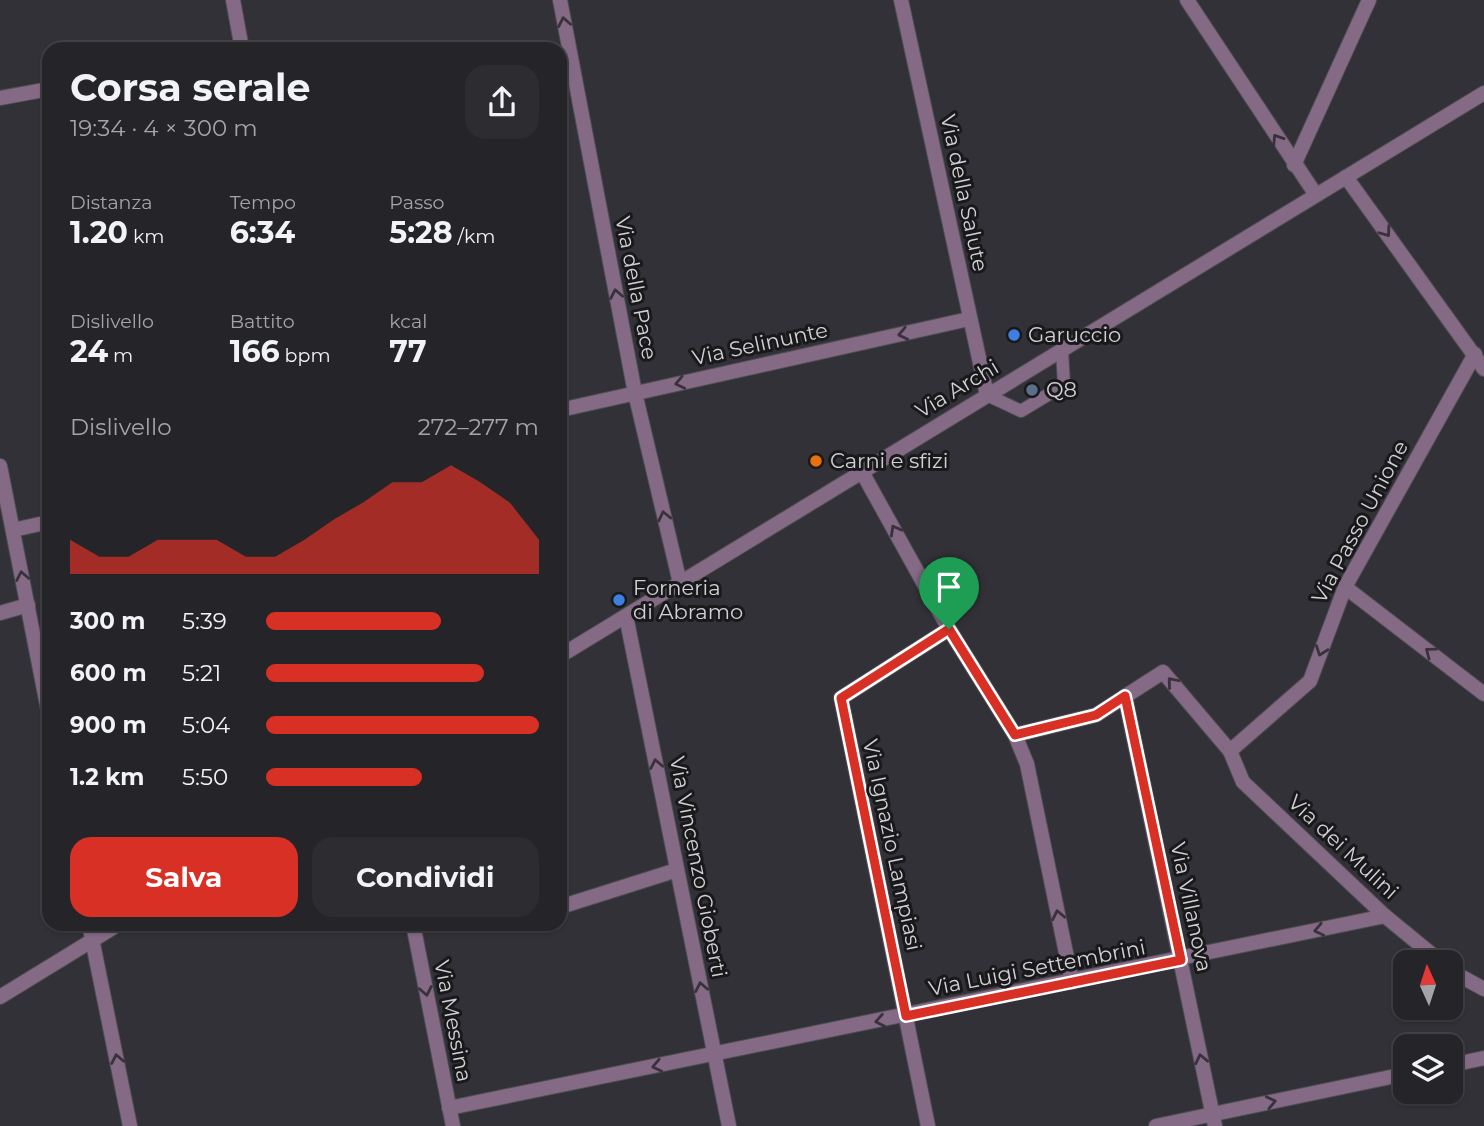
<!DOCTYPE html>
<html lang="it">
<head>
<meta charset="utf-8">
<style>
	:root { --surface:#252529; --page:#2d2d31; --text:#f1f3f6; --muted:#a3a5a8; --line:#424246; --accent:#d93025 }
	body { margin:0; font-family:Montserrat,sans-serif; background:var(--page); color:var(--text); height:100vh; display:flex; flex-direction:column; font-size:26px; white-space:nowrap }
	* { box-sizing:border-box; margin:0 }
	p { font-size:23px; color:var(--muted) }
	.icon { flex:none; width:38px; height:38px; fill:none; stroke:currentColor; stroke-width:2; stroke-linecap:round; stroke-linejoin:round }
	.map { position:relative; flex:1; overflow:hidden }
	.drawer { position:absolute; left:42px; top:42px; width:525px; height:889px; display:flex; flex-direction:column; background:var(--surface); border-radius:21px; box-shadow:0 2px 5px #0004,0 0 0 2px var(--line) }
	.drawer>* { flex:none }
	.needle { width:46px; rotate:357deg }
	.buttons { position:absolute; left:1393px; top:950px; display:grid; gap:14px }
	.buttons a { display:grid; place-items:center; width:70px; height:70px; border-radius:14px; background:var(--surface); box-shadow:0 2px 5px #0004,0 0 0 2px var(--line); font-size:35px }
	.pin { position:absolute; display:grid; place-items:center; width:60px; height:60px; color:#fff; margin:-72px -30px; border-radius:50% 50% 50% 0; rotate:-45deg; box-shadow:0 0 7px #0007 }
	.pin .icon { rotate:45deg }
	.round { display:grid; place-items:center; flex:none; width:74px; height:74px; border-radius:21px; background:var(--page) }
	.summary { display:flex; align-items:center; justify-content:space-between; height:119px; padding:0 28px }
	h1 { font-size:38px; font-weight:700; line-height:52px }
	.figures { display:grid; grid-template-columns:repeat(3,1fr); gap:10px; height:119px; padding:7px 28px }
	.figures div { display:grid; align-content:center }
	.figures b { font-size:30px; font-weight:700 }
	.figures small { font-size:19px; font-weight:400 }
	.figures p { font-size:19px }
	.chart { height:196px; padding:14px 28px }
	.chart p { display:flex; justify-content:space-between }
	.chart svg { width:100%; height:126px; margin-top:7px; fill:var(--accent); opacity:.7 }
	.button { display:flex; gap:14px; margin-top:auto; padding:14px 28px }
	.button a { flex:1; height:80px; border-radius:21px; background:var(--accent); color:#fff; font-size:28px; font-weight:700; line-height:80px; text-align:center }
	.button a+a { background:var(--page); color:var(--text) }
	ul { padding:0 28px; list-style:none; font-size:23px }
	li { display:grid; grid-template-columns:112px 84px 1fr; align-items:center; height:52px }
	li i { height:18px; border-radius:9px; background:var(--accent) }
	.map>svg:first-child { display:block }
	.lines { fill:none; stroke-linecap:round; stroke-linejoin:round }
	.service-casing { stroke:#4e4e53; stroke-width:14 }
	.minor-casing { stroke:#4e4e53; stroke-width:16 }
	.tertiary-casing { stroke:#4e4e53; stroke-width:16 }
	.service { stroke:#856a85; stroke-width:12 }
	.minor { stroke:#856a85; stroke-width:14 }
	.tertiary { stroke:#856a85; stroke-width:14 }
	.oneway { stroke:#39313c }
	.route-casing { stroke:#fff; stroke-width:14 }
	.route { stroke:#d93025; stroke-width:9 }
	.shop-dot { fill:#3f7fe0; stroke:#19191c; stroke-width:2.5 }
	.service-dot { fill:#5c6f8a; stroke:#19191c; stroke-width:2.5 }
	.food-dot { fill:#e8710a; stroke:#19191c; stroke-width:2.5 }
	.labels { text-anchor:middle; stroke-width:6; stroke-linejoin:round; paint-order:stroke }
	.street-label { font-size:21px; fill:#d1d1d5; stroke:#19191c }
	.poi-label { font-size:21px; fill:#d1d1d5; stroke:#19191c; text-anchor:start }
</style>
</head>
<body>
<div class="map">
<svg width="1484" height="1126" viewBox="0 0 1484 1126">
	<rect width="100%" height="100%" fill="#313137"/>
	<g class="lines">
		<g class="service-casing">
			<path id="service" d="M987,395l34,16 43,-26 -2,-35"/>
		</g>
		<g class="minor-casing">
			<g id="minor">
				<path d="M233,0l9,49"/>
				<path d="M560,0l75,393 45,190"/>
				<path d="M901,0l86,395"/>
				<path d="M1187,0l129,195"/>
				<path d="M0,98l49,-9"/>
				<path d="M1294,165l75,-165"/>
				<path d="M1346,177l138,192"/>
				<path d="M560,410l409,-91"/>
				<path d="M0,466l49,249"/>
				<path d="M862,472l87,157 66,106 12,29 45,218"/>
				<path d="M13,530l36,-8"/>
				<path d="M1345,587l139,107"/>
				<path d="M0,613l28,-8"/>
				<path d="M626,616l103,510"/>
				<path d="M1125,696l90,430"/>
				<path d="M1015,735l81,-20 67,-43 67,79 80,-70 35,-94 130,-233"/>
				<path d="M1230,751l13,31 142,134 56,46"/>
				<path d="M560,907l117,-37"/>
				<path d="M89,924l41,202"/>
				<path d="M413,924l40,202"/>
				<path d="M1451,971l33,18"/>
				<path d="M1451,1065l33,-7"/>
				<path d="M449,1108l936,-192"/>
				<path d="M928,1126l-87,-428 108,-69"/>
				<path d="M1156,1126l249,-52"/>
			</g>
		</g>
		<g class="tertiary-casing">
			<g id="tertiary">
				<path d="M560,656l924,-563"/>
				<path d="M0,997l119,-73"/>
			</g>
		</g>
		<use href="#service" class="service"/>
		<use href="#minor" class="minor"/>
		<use href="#tertiary" class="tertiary"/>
	</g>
	<defs><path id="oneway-chevron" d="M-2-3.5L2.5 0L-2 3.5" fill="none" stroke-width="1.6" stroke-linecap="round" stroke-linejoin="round" transform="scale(1.75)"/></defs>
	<g class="oneway">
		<use href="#oneway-chevron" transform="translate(564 22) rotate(-101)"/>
		<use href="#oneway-chevron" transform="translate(1277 139) rotate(-123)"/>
		<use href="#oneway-chevron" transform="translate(1386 232) rotate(54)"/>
		<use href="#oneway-chevron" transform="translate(616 294) rotate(-101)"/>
		<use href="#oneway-chevron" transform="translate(903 334) rotate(168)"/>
		<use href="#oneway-chevron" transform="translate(680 383) rotate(168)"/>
		<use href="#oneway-chevron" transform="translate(664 516) rotate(-103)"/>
		<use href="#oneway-chevron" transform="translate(895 530) rotate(-119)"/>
		<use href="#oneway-chevron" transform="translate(22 576) rotate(-101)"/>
		<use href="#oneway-chevron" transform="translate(1321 651) rotate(110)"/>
		<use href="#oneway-chevron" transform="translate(1430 652) rotate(-143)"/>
		<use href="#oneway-chevron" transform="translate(1172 682) rotate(-130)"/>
		<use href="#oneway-chevron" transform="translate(656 764) rotate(-101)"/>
		<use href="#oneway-chevron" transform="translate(1058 915) rotate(-102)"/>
		<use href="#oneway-chevron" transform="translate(1319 930) rotate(168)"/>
		<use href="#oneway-chevron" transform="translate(701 987) rotate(-101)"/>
		<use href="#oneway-chevron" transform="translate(426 991) rotate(79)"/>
		<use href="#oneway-chevron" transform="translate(880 1021) rotate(169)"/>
		<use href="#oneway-chevron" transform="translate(117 1059) rotate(-101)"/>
		<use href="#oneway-chevron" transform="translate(1201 1059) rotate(-102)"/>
		<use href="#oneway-chevron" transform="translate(657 1066) rotate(168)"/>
		<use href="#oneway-chevron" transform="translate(1271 1102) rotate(-12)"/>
	</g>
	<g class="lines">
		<g class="route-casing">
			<path id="route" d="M949,629l66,106 81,-20 29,-19 56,264 -275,56 -65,-318z"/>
		</g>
		<use href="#route" class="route"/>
	</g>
	<g class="shop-dot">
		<circle cx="1014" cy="335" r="7"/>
		<circle cx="619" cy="600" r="7"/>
	</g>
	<circle class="service-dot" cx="1032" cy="390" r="7"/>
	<circle class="food-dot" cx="816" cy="461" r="7"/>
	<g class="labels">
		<g class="street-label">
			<text transform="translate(964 193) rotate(78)" y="7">Via della Salute</text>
			<text transform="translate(636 288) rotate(79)" y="7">Via della Pace</text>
			<text transform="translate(760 344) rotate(-12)" y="7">Via Selinunte</text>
			<text transform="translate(957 389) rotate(-31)" y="7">Via Archi</text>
			<text transform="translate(1360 522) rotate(-62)" y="7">Via Passo Unione</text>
			<text transform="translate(892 845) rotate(78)" y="7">Via Ignazio Lampiasi</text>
			<text transform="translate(1343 847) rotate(43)" y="7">Via dei Mulini</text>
			<text transform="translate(698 867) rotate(79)" y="7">Via Vincenzo Gioberti</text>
			<text transform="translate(1191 907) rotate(78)" y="7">Via Villanova</text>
			<text transform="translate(1037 968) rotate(-11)" y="7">Via Luigi Settembrini</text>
			<text transform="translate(453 1021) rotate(79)" y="7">Via Messina</text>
		</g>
		<g class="poi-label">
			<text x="1028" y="342">Garuccio</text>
			<text x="1046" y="397">Q8</text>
			<text x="830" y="468">Carni e sfizi</text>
			<text x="633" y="595">Forneria<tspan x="633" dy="24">di Abramo</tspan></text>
		</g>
	</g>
</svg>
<div class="buttons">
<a><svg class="needle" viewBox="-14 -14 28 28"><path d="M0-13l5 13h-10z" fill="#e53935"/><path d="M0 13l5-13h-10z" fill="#a3a5a8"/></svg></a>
<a><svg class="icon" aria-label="layers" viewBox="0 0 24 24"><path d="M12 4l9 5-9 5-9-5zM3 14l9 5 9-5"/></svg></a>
</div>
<div class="pin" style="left:949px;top:629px;background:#1e9e55"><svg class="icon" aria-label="arrive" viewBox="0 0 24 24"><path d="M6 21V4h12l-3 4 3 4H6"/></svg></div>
<section class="drawer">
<div class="summary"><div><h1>Corsa serale</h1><p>19:34 · 4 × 300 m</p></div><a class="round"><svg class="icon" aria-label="share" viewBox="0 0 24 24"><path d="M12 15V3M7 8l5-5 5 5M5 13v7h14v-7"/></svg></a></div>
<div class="figures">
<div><p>Distanza</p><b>1.20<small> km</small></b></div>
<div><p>Tempo</p><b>6:34</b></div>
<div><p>Passo</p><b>5:28<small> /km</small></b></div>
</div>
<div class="figures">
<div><p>Dislivello</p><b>24<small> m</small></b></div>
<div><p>Battito</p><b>166<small> bpm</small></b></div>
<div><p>kcal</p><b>77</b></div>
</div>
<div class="chart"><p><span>Dislivello</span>272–277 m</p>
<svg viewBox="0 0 160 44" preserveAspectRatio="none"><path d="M0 44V32L10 38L20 38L30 32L40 32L50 32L60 38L70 38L80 32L90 25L100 19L110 12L120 12L130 6L140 12L150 19L160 32V44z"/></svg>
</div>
<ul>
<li><b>300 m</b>5:39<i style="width:64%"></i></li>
<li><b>600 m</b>5:21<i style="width:80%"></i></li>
<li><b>900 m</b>5:04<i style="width:100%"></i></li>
<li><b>1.2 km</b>5:50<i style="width:57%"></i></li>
</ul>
<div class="button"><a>Salva</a><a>Condividi</a></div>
</section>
</div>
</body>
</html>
